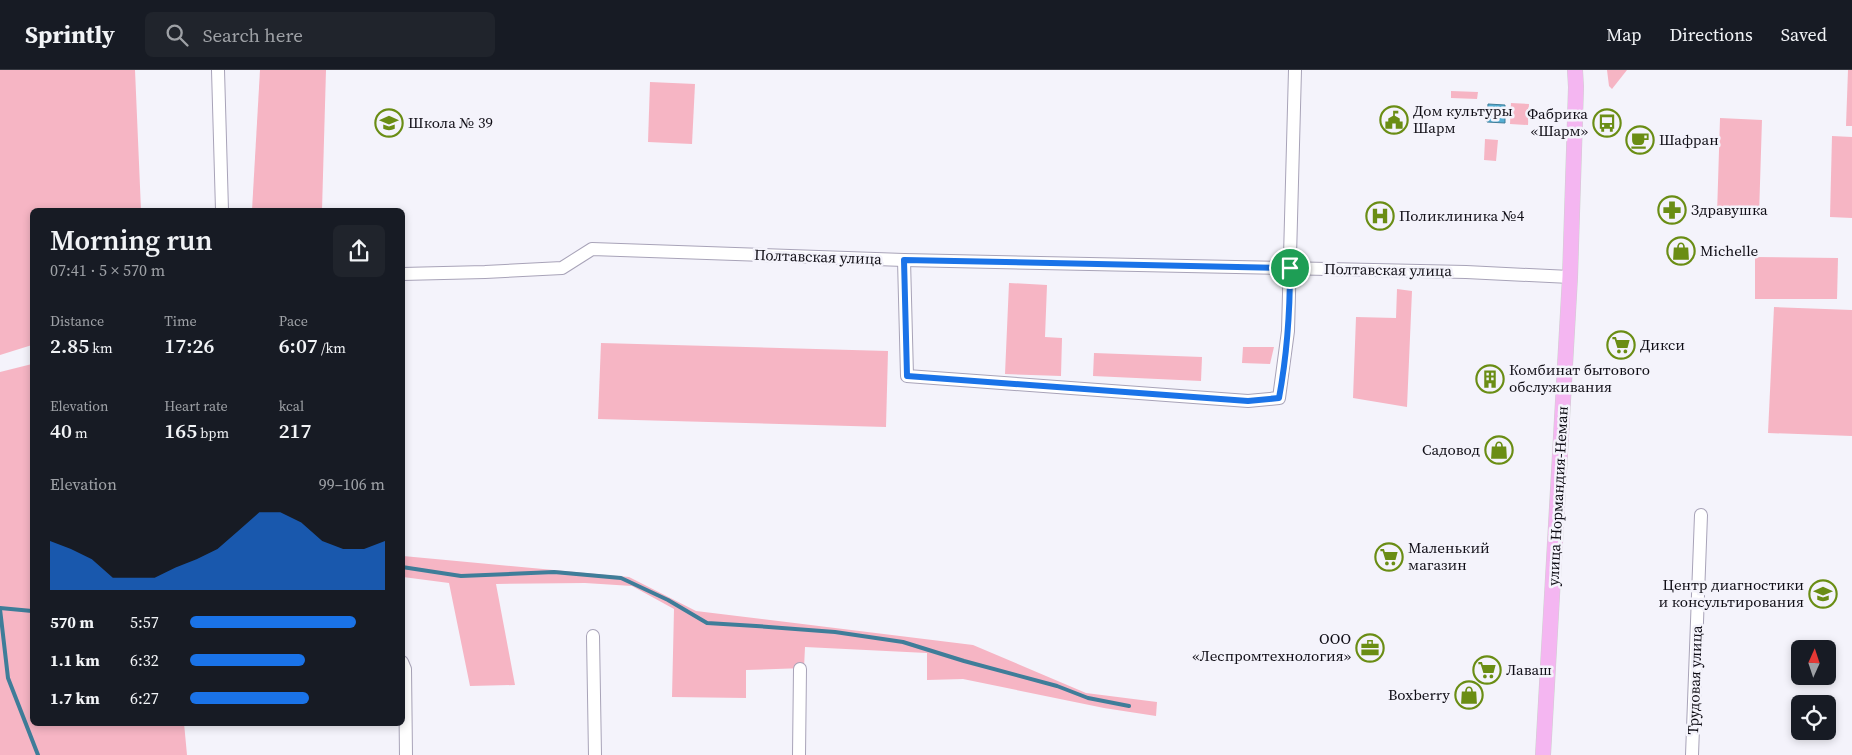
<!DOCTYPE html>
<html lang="en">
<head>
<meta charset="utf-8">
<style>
	:root { --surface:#171b24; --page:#20242c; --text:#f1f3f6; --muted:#9ea1a6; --line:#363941; --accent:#1a73e8 }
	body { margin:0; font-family:"Source Serif 4",serif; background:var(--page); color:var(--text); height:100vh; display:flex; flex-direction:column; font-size:19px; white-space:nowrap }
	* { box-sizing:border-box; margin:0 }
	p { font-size:16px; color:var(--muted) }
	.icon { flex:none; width:28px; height:28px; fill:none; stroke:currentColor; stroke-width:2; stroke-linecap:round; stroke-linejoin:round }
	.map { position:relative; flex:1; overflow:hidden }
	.sheet { position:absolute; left:30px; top:138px; width:375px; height:518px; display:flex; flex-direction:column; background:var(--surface); border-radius:8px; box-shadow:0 2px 8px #0003 }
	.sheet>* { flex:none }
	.needle { width:32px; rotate:3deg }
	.fabs { position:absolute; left:1791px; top:570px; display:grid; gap:10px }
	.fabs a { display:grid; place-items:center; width:45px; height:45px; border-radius:8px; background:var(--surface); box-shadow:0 2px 8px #0003; font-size:25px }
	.pin { position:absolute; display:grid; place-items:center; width:42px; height:42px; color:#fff; margin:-21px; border:2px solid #fff; border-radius:50%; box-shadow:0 1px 5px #0007 }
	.round { display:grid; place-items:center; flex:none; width:52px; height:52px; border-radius:8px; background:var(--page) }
	.summary { display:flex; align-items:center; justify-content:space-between; height:85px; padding:0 20px }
	h1 { font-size:28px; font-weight:600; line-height:38px }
	.stats { display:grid; grid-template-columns:repeat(3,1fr); gap:8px; height:85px; padding:5px 20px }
	.stats div { display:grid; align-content:center }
	.stats b { font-size:21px; font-weight:600 }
	.stats small { font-size:14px; font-weight:400 }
	.stats p { font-size:14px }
	.chart { height:140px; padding:10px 20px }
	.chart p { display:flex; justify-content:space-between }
	.chart svg { width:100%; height:90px; margin-top:5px; fill:var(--accent); opacity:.7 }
	ul { padding:0 20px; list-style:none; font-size:16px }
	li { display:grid; grid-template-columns:80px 60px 1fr; align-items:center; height:38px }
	li i { height:12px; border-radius:6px; background:var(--accent) }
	header { display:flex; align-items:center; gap:30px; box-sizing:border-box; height:70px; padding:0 25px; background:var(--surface); border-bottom:1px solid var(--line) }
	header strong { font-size:24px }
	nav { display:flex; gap:28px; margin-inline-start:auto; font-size:18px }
	.search { width:350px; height:45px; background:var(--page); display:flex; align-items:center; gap:12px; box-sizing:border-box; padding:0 18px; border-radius:8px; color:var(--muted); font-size:19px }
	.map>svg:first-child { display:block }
	.green { fill:#f6b5c4 }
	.water { fill:#53add2; stroke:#3f7d99 }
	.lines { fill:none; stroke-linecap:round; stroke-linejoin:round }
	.stream { stroke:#3f7d99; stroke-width:4 }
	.minor-casing { stroke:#a8a3b8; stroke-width:14 }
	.major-casing { stroke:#cfcfd0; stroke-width:16 }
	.minor { stroke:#fff; stroke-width:12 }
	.major { stroke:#f4b6f1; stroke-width:15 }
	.route-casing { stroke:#fff; stroke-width:10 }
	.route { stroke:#1a73e8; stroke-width:6 }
	.labels { text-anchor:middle; stroke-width:5; stroke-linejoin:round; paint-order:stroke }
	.poi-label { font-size:15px; fill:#0f0d15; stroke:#f4f3fb; text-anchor:start }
	.street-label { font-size:15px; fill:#0f0d15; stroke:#f4f3fb }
</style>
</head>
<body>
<header>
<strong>Sprintly</strong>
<div class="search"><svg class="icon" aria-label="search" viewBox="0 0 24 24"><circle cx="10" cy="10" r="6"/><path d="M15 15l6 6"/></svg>Search here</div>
<nav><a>Map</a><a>Directions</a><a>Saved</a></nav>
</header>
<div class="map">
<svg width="1852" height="685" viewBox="0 0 1852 685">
	<rect width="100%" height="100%" fill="#f4f3fb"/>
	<g class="green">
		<path d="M0,0h135l6,140h-109v135l-32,10z"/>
		<path d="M260,0h66l-4,140h-70z"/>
		<path d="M1607,0h20l-15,19 -3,-3z"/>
		<path d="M1848,0h4v56h-6z"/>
		<path d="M650,12l45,2 -3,60 -44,-2z"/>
		<path d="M1451,21l27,1 -1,7 -26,-1z"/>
		<path d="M1511,33l18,1 -1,21 -18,-1z"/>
		<path d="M1720,48l42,2 -3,95 -42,-1z"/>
		<path d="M1832,66l20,1v81l-22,-1z"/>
		<path d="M1485,69l13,1 -2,21 -12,-1z"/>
		<path d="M1755,187l83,1 -1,41h-82z"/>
		<path d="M1009,213l38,2 -2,52 17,1 -1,38 -56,-2z"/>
		<path d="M1397,219l15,2 -5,116 -54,-9 3,-81 40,1z"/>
		<path d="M1774,237l78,3v126l-84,-3z"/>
		<path d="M601,273l287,8 -2,76 -288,-8z"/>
		<path d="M1243,277h31l-4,17 -28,-1z"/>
		<path d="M1094,283l108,4 -1,24 -108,-5z"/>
		<path d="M32,294v358l152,1 3,32h-187v-383z"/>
		<path d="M403,486l226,21 67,34 277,34 113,48 71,9 -1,14 -52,-8 -141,-29 -36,1v-27l-122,-6 -1,21 -58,2v28l-74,-1 2,-88 -42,-23 -47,-3 -89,1 19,101 -45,1 -21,-103 -46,-6z"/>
	</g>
	<path class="water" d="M1488,34l17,1v18l-18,-1z"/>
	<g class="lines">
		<g class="stream">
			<path d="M402,497l59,9 93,-4 67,6 47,22 39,23 49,3 79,6 68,10 61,19 93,25 31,12 41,8"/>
			<path d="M0,538l32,3"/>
			<path d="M0,539l8,69 30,77"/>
		</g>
		<g class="minor-casing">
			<g id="minor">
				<path d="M218,0l4,140"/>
				<path d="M904,190l3,116 341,25 31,-3 9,-67 7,-261"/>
				<path d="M402,204l83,-2 77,-4 30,-19 312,11 562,12 104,5"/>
				<path d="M593,566l2,119"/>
				<path d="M402,592l3,7 1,86"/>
				<path d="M799,685l1,-86"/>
				<path d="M1692,685l9,-240"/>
			</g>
		</g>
		<g class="major-casing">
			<path id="major" d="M1543,685l27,-478 6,-190 -1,-17"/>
		</g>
		<use href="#minor" class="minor"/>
		<use href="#major" class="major"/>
	</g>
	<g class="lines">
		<g class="route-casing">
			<path id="route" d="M904,190l386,8c0,43 -3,87 -11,130l-31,3 -341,-25z"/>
		</g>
		<use href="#route" class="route"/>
	</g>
	<defs>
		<g id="civic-ring" transform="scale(1.4375)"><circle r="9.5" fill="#f4f3fb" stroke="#6a8d14" stroke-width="1.5"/><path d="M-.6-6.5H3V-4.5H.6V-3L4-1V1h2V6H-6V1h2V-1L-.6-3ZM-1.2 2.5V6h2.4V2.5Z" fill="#6a8d14"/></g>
		<g id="school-ring" transform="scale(1.4375)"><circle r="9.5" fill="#f4f3fb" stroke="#6a8d14" stroke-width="1.5"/><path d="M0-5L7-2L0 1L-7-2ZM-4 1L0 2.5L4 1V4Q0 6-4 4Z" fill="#6a8d14"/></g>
		<g id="bus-ring" transform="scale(1.4375)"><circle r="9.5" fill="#f4f3fb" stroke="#6a8d14" stroke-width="1.5"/><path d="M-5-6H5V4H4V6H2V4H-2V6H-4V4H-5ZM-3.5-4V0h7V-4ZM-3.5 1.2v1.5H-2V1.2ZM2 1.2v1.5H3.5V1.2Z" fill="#6a8d14"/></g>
		<g id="cafe-ring" transform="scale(1.4375)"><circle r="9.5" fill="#f4f3fb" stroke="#6a8d14" stroke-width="1.5"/><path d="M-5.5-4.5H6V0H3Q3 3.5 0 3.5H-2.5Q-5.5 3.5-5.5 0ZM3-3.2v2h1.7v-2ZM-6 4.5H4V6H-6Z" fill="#6a8d14"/></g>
		<g id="pharmacy-ring" transform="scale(1.4375)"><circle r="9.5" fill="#f4f3fb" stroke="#6a8d14" stroke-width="1.5"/><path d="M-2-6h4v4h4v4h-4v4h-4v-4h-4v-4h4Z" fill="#6a8d14"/></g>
		<g id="hospital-ring" transform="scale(1.4375)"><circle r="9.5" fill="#f4f3fb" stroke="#6a8d14" stroke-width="1.5"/><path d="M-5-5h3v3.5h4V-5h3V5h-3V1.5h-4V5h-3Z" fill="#6a8d14"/></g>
		<g id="shop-ring" transform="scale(1.4375)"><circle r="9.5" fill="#f4f3fb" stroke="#6a8d14" stroke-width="1.5"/><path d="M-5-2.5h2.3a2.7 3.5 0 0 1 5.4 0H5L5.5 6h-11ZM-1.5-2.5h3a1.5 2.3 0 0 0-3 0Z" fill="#6a8d14"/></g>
		<g id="supermarket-ring" transform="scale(1.4375)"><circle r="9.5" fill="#f4f3fb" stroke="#6a8d14" stroke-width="1.5"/><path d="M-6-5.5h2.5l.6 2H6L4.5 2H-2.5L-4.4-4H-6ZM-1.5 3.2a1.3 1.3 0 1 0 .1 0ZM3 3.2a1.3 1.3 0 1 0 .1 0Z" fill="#6a8d14"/></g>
		<g id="building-ring" transform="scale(1.4375)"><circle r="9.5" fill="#f4f3fb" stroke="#6a8d14" stroke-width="1.5"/><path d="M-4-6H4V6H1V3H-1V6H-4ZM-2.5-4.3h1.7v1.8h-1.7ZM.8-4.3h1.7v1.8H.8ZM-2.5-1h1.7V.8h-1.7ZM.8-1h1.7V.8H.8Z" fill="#6a8d14"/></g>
		<g id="office-ring" transform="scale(1.4375)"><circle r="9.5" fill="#f4f3fb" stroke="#6a8d14" stroke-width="1.5"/><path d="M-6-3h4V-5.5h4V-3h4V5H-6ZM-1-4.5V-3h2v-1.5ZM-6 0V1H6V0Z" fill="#6a8d14"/></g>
	</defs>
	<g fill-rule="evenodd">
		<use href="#civic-ring" x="1394" y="50"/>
		<use href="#school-ring" x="389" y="53"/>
		<use href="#bus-ring" x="1607" y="53"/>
		<use href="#cafe-ring" x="1640" y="70"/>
		<use href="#pharmacy-ring" x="1672" y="140"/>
		<use href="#hospital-ring" x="1380" y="146"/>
		<use href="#shop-ring" x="1681" y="181"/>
		<use href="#supermarket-ring" x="1621" y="275"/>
		<use href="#building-ring" x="1490" y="309"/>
		<use href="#shop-ring" x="1499" y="380"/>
		<use href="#supermarket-ring" x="1389" y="487"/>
		<use href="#school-ring" x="1823" y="524"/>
		<use href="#office-ring" x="1370" y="578"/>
		<use href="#supermarket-ring" x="1487" y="600"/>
		<use href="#shop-ring" x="1469" y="625"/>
	</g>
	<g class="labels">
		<g class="poi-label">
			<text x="1413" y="46">Дом культуры<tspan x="1413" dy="17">Шарм</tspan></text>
			<text x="1588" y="49" text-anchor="end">Фабрика<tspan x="1588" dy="17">«Шарм»</tspan></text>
			<text x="408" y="58">Школа № 39</text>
			<text x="1659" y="75">Шафран</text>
			<text x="1691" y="145">Здравушка</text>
			<text x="1399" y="151">Поликлиника №4</text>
			<text x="1700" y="186">Michelle</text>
			<text x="1640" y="280">Дикси</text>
			<text x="1509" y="305">Комбинат бытового<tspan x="1509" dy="17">обслуживания</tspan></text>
			<text x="1480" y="385" text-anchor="end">Садовод</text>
			<text x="1408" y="483">Маленький<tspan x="1408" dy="17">магазин</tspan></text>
			<text x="1804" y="520" text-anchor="end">Центр диагностики<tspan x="1804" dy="17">и консультирования</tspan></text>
			<text x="1351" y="574" text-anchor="end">ООО<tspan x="1351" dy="17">«Леспромтехнология»</tspan></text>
			<text x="1506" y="605">Лаваш</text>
			<text x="1450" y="630" text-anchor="end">Boxberry</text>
		</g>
		<g class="street-label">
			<text transform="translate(818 187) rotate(2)" y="5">Полтавская улица</text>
			<text transform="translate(1388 200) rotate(1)" y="5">Полтавская улица</text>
			<text transform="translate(1558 426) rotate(-87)" y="5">улица Нормандия-Неман</text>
			<text transform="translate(1695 610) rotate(-88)" y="5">Трудовая улица</text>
		</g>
	</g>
</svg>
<div class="fabs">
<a><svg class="needle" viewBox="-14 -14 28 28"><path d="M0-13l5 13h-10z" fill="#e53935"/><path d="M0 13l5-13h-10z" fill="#9ea1a6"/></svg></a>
<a><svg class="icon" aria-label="locate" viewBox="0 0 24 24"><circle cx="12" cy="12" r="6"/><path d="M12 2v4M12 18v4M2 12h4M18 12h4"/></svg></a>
</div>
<div class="pin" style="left:1290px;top:198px;background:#1e9e55"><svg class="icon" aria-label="arrive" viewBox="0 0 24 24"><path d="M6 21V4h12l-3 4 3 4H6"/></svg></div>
<section class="sheet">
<div class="summary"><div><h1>Morning run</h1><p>07:41 · 5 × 570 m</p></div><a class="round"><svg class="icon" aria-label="share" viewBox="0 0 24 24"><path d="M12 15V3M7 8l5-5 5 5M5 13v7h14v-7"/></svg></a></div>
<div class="stats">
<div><p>Distance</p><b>2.85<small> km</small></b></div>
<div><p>Time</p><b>17:26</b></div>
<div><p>Pace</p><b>6:07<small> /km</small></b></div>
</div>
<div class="stats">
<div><p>Elevation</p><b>40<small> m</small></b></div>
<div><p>Heart rate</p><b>165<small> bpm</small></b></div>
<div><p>kcal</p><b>217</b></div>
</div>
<div class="chart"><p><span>Elevation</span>99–106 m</p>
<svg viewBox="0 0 160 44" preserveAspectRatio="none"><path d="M0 44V20L10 24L20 29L30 38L40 38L50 38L60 33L70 29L80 24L90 15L100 6L110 6L120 11L130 20L140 24L150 24L160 20V44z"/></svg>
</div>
<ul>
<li><b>570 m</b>5:57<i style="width:85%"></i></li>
<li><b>1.1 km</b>6:32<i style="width:59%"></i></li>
<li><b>1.7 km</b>6:27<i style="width:61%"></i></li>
</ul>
</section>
</div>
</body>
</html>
